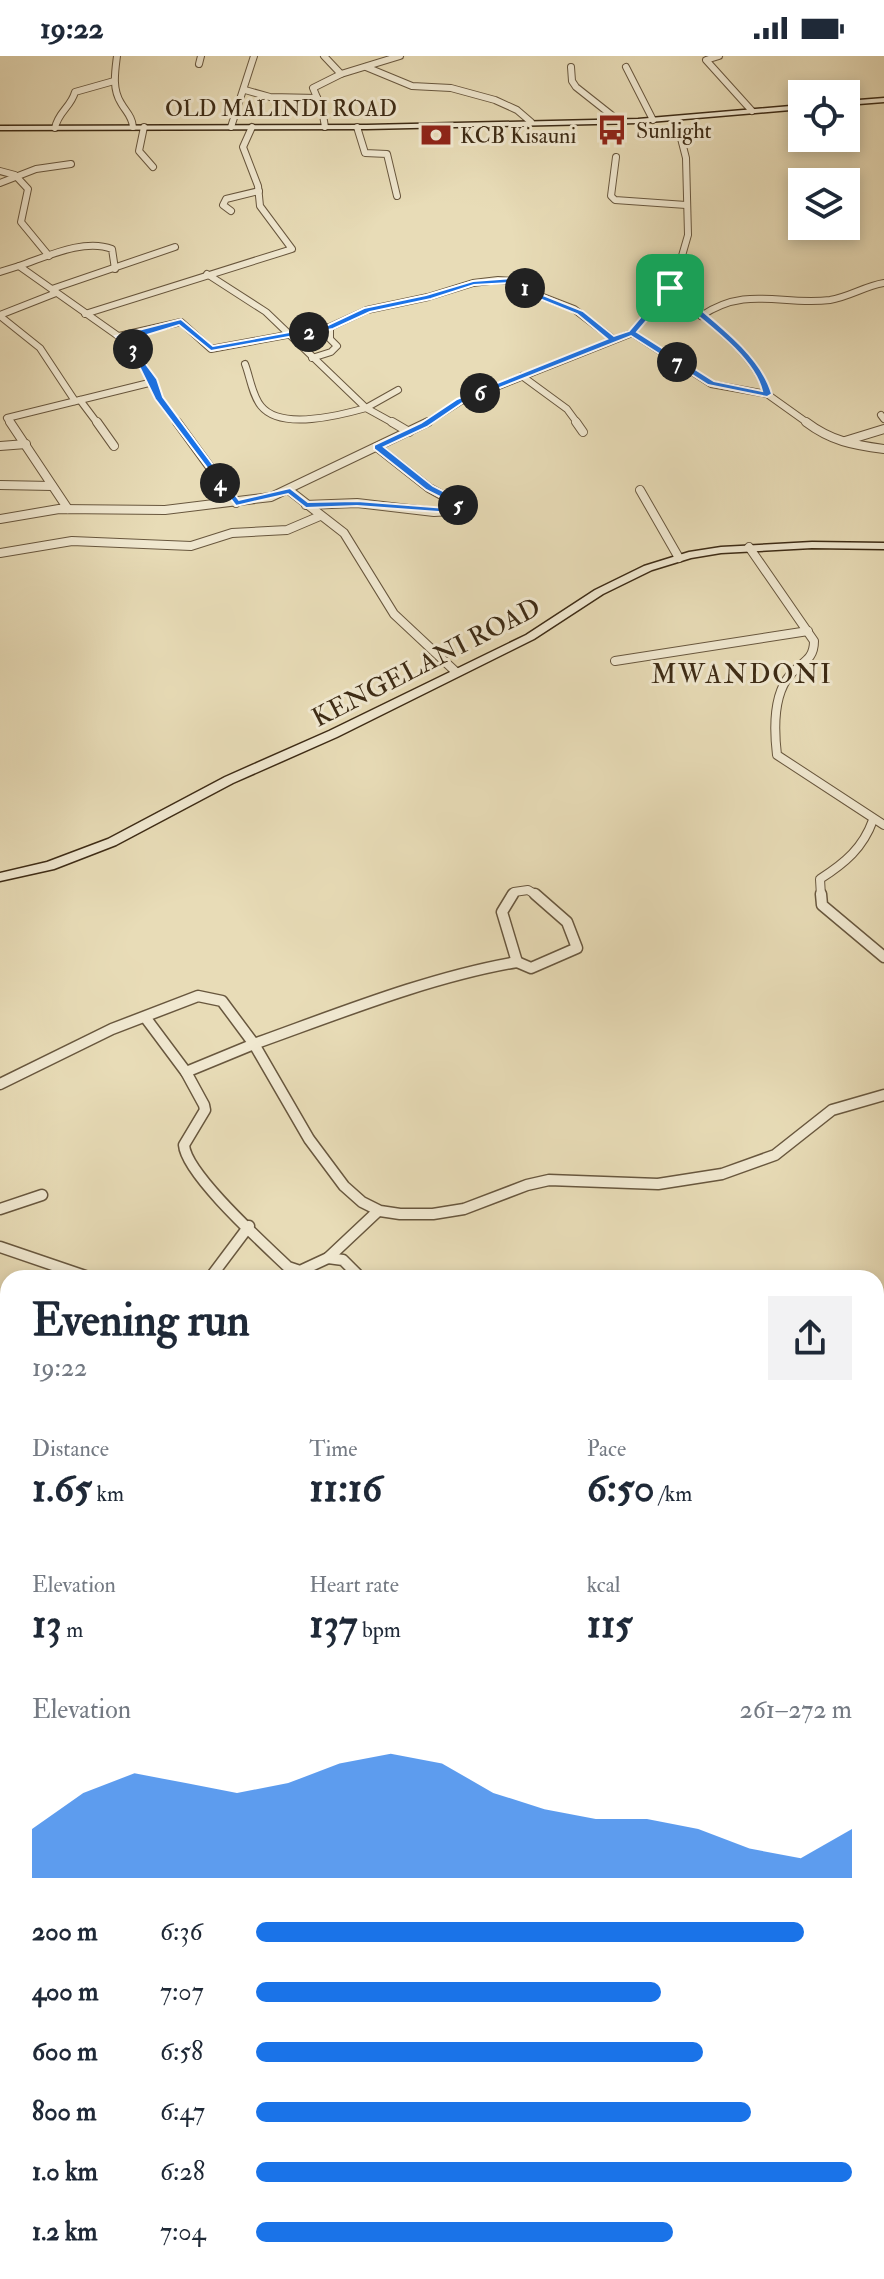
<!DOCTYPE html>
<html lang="en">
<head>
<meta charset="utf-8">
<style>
	:root { --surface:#fff; --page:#f2f2f3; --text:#1f2937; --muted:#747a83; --accent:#1a73e8 }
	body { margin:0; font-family:"IM FELL Double Pica",serif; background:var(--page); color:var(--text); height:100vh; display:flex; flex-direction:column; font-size:30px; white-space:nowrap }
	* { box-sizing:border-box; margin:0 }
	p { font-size:26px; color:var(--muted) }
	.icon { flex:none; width:44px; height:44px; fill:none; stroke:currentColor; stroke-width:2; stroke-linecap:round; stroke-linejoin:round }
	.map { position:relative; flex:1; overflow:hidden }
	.sheet { position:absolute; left:0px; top:1214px; width:884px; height:1010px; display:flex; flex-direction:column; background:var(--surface); border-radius:24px 24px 0 0; box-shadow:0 4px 12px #0003 }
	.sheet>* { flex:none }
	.fabs { position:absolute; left:788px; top:24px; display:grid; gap:16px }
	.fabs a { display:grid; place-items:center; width:72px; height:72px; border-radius:0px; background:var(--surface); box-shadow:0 4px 12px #0003; font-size:40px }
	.pin { position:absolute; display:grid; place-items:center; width:68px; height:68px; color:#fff; margin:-34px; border-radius:16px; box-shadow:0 4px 12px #0006 }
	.km { position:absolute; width:40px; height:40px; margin:-20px; border-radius:50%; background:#222; color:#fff; font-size:22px; line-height:40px; text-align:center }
	.round { display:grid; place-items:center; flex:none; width:84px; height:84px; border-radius:0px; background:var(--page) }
	.overview { display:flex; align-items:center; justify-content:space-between; height:136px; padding:0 32px }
	h1 { font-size:44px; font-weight:700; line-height:60px }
	.stats { display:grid; grid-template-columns:repeat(3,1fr); gap:12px; height:136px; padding:8px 32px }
	.stats div { display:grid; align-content:center }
	.stats b { font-size:40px; font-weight:700 }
	.stats small { font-size:22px; font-weight:400 }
	.stats p { font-size:22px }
	.chart { height:224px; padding:16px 32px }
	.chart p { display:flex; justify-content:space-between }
	.chart svg { width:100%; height:144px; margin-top:8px; fill:var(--accent); opacity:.7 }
	ul { padding:0 32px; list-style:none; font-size:26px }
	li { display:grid; grid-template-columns:128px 96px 1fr; align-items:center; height:60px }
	li i { height:20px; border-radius:10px; background:var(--accent) }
	.status { display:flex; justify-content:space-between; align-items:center; height:56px; padding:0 40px; background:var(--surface); direction:ltr }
	.status svg { height:22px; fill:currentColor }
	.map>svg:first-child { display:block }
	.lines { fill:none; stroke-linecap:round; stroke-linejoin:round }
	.minor-far3-casing { stroke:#68573e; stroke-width:8 }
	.minor-far2-casing { stroke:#68573e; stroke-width:10 }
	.minor-far1-casing { stroke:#68573e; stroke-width:13 }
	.minor-casing { stroke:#68573e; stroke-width:16 }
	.secondary-casing { stroke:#3d2b15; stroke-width:3 }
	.minor-far3 { stroke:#f0e8d0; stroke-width:6 }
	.minor-far2 { stroke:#f0e8d0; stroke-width:8 }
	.minor-far1 { stroke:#f0e8d0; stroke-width:10 }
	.minor { stroke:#f0e8d0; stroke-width:13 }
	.secondary { fill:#f0e8d0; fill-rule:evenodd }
	.route { fill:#1a73e8; stroke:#fff; stroke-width:2; fill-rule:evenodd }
	.labels { text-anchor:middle; stroke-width:6; stroke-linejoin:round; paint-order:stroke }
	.far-street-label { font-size:22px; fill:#3d2b15; stroke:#f0e8d0 }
	.far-poi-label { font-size:22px; fill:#3d2b15; stroke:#f0e8d0; text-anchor:start }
	.street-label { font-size:26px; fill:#3d2b15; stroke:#f0e8d0 }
	.far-quarter-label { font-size:26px; letter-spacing:2px; fill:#3d2b15; stroke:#f0e8d0 }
</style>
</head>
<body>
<div class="status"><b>19:22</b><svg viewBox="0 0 49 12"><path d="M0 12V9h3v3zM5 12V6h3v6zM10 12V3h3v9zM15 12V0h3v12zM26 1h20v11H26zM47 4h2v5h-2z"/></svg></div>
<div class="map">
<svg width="884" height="2223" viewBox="0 0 884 2223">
	<rect width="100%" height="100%" fill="#e8dcb7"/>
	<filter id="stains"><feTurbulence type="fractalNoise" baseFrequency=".0025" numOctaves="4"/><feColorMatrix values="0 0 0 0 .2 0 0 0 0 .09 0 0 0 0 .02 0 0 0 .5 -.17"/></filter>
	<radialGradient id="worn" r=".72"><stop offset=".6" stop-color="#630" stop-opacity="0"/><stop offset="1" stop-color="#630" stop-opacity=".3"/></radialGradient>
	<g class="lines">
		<g class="minor-far3-casing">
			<g id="minor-far3">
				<path d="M117,0c-2,16 -5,33 4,47 5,9 11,13 12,24"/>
				<path d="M324,0l17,18 -28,14 9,21 3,18"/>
				<path d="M719,0l-13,4 46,51"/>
				<path d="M199,8l2,-8"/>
				<path d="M366,11l46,19 39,2 44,12 22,10 14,12"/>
				<path d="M571,11l1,14 4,6 43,34"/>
				<path d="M626,11l27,53"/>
				<path d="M341,18l59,-18"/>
				<path d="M245,34l25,7 47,1"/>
				<path d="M144,71l-5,24 14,16"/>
				<path d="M231,71l23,-71"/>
				<path d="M357,71l8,26 22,1 10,42"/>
				<path d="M55,72c3,-16 16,-21 20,-36l39,-11"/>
				<path d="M616,101l-5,39 4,4 71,5"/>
				<path d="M0,115l15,4 13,14 -7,33 28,34"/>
				<path d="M0,127l36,-14 35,-5"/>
				<path d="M231,155l-8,-6 3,-6 33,-8"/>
				<path d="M115,213l-3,-20c-28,-11 -66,8 -93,17l109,77 24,36 6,18 20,27"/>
				<path d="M0,216l19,-6"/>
				<path d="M207,218l59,38 100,96 32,-18"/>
				<path d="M670,232c32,29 86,64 97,106"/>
				<path d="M52,233l123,-42"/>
				<path d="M85,258l207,-65 -32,-43 -2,-20 -15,-39 9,-20"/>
				<path d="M0,259l56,-22"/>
				<path d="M0,260l40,32 35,53"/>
				<path d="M701,260c46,-31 80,-10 129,-16 19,-3 35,-14 54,-17"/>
				<path d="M632,277l79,51 56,10 42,30"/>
				<path d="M119,280l62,-14 30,27 119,-22 37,-17 61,-13 45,-14 25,-3 18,1 14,11 44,17 39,30"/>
				<path d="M312,302l19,-6 6,-6 -7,-7v-12"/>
				<path d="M245,308c5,13 7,31 16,42 20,25 80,9 105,2l29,16"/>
				<path d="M522,320l45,33 11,15"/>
				<path d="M80,344l18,24"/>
				<path d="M881,359l3,4"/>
				<path d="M11,368l-4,-6 146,-36"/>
				<path d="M425,368l36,-23 171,-68 43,-53 13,-45 -2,-77 -10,-39"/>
			</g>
		</g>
		<g class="minor-far2-casing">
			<g id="minor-far2">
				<path d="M10,366l58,87"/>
				<path d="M97,366l17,24"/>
				<path d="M177,366l59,81"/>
				<path d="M392,366l17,10"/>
				<path d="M576,366l7,10"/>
				<path d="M806,366c25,19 47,23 78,27"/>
				<path d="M845,385l39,-12"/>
				<path d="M0,390l26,-2"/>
				<path d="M0,429l52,1"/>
				<path d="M640,434l39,68"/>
				<path d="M290,435l54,42 50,81 62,58"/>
				<path d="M306,449l51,-2 77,9 17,-1 7,-7 -29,-16 -52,-41"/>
				<path d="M0,463l59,-10 106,1 106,-13 157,-75"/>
				<path d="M749,491l65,94c0,20 -13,21 -24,34 -17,20 -16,55 -13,80l107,70"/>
				<path d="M0,497l72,-12 119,5 41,-13 55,-3 33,-14"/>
				<path d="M615,605l193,-30"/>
				<path d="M511,840l3,-4 14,-2 10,6"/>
				<path d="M821,840l-1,-17c25,-16 43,-31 53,-59"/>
			</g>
		</g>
		<g class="minor-far1-casing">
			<g id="minor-far1">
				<path d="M513,838l-11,18 15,50"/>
				<path d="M821,838l1,11 62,52"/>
				<path d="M517,906l14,6 46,-20 -10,-26 -32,-28"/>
				<path d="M517,906c-88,15 -179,52 -263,82l55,95 35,47 18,16 18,9 20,3h33l31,-5 63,-24 22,-5 109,4 64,-10 53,-19 57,-45 52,-15"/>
				<path d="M145,961l41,55 18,33 1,5 -21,35c2,29 80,99 104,122l12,4 28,-13 50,-47"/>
				<path d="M0,1028l112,-55 86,-33 24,5 32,43 -68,28"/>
				<path d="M0,1153l42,-14"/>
				<path d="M0,1191l91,31"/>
				<path d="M328,1202l15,2 18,18"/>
				<path d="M210,1222l39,-52"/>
				<path d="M876,1286l8,-1"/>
				<path d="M0,1310l8,7"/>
			</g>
		</g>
		<g class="minor-casing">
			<g id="minor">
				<path d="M876,1561l8,-2"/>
				<path d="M0,1802l8,-2"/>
				<path d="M14,2223l5,-7"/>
				<path d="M354,2223l4,-7"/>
			</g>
		</g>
		<g class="secondary-casing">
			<g id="secondary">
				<path d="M884,42v4l-38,3v-4z"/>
				<path d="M802,49v4l-164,14 -271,6 -367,1v-4l367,-1 271,-6z"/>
				<path d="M812,486l72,1v6l-72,-1 -91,5 -30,5 -39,12 -49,24 -69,45 -197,98 -104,46 -117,62 -62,24 -54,12v-8l47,-11 61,-23 117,-62 104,-46 197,-96 69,-45 49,-24 45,-14 32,-5z"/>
			</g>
		</g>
		<use href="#minor-far3" class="minor-far3"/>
		<use href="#minor-far2" class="minor-far2"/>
		<use href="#minor-far1" class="minor-far1"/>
		<use href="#minor" class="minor"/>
		<use href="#secondary" class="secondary"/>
	</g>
	<path class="route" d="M514,222l19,13 50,20 31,25 15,-5 38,-45h6c32,29 87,65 99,108l-5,3 -59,-12 -77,-49 -167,66 -37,25 -43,20 49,39 28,14 -9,13 -95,-7 -51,2 -18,-14 -52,12 -81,-107 -18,-37 -22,-26 66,-17 32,27 115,-21 36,-17 62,-13 47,-14zM512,227l15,11 50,20 30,25 -150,60 -36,24 -47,22v4l52,41 26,13 -6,5 -89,-7 -49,1 -18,-14 -51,12 -76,-103 -6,-18 -31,-42 21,-2 32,-10 32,26 122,-22 37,-17 61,-13 43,-14zM670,237c28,25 83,61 92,98l-48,-10 -77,-49z"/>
	<defs>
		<g id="bus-bare" transform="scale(2.4)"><path d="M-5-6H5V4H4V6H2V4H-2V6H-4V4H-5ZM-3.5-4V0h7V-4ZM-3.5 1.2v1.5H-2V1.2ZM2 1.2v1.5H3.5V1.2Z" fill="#8f2418" stroke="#f0e8d0" stroke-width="2.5" paint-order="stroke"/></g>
		<g id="bank-bare" transform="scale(2.4)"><path d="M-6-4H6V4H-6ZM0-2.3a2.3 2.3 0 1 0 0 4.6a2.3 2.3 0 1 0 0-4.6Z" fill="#8f2418" stroke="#f0e8d0" stroke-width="2.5" paint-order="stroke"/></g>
	</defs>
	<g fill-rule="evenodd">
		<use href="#bus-bare" x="612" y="74"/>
		<use href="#bank-bare" x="436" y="79"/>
	</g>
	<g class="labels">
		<g class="far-street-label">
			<text x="281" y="60">OLD MALINDI ROAD</text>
		</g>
		<g class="far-poi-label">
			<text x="636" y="82">Sunlight</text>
			<text x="460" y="87">KCB Kisauni</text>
		</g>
		<g class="street-label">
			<text transform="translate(426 606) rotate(-27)" y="9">KENGELANI ROAD</text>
		</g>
		<g class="far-quarter-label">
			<text x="742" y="627">MWANDONI</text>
		</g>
	</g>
	<rect width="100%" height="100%" filter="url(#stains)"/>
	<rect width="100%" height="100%" fill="url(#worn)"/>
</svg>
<div class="fabs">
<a><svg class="icon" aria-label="locate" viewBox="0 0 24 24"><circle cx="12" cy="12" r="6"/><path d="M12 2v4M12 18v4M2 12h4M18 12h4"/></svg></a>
<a><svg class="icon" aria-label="layers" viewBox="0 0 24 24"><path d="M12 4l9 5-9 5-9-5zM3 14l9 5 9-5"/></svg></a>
</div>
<div class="pin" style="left:670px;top:232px;background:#1e9e55"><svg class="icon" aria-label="arrive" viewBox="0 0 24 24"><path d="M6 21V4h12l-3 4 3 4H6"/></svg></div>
<b class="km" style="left:525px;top:232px">1</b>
<b class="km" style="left:309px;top:276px">2</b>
<b class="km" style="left:133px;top:293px">3</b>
<b class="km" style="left:220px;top:427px">4</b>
<b class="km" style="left:458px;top:449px">5</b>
<b class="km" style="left:480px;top:337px">6</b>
<b class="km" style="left:677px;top:306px">7</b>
<section class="sheet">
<div class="overview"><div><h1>Evening run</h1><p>19:22</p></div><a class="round"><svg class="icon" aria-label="share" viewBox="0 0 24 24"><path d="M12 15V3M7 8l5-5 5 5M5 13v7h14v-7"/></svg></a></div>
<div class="stats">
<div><p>Distance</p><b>1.65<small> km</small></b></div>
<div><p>Time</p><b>11:16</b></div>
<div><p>Pace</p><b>6:50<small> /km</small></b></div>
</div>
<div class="stats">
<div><p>Elevation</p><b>13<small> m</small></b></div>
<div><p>Heart rate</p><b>137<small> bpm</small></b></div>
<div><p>kcal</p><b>115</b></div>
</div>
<div class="chart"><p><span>Elevation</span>261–272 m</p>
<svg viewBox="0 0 160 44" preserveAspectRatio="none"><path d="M0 44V29L10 18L20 12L30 15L40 18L50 15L60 9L70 6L80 9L90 18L100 23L110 26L120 26L130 29L140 35L150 38L160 29V44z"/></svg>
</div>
<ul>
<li><b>200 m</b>6:36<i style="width:92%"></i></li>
<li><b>400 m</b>7:07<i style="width:68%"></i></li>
<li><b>600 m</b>6:58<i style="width:75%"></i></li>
<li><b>800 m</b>6:47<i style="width:83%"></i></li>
<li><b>1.0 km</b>6:28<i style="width:100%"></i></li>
<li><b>1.2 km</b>7:04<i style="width:70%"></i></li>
</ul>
</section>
</div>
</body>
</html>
